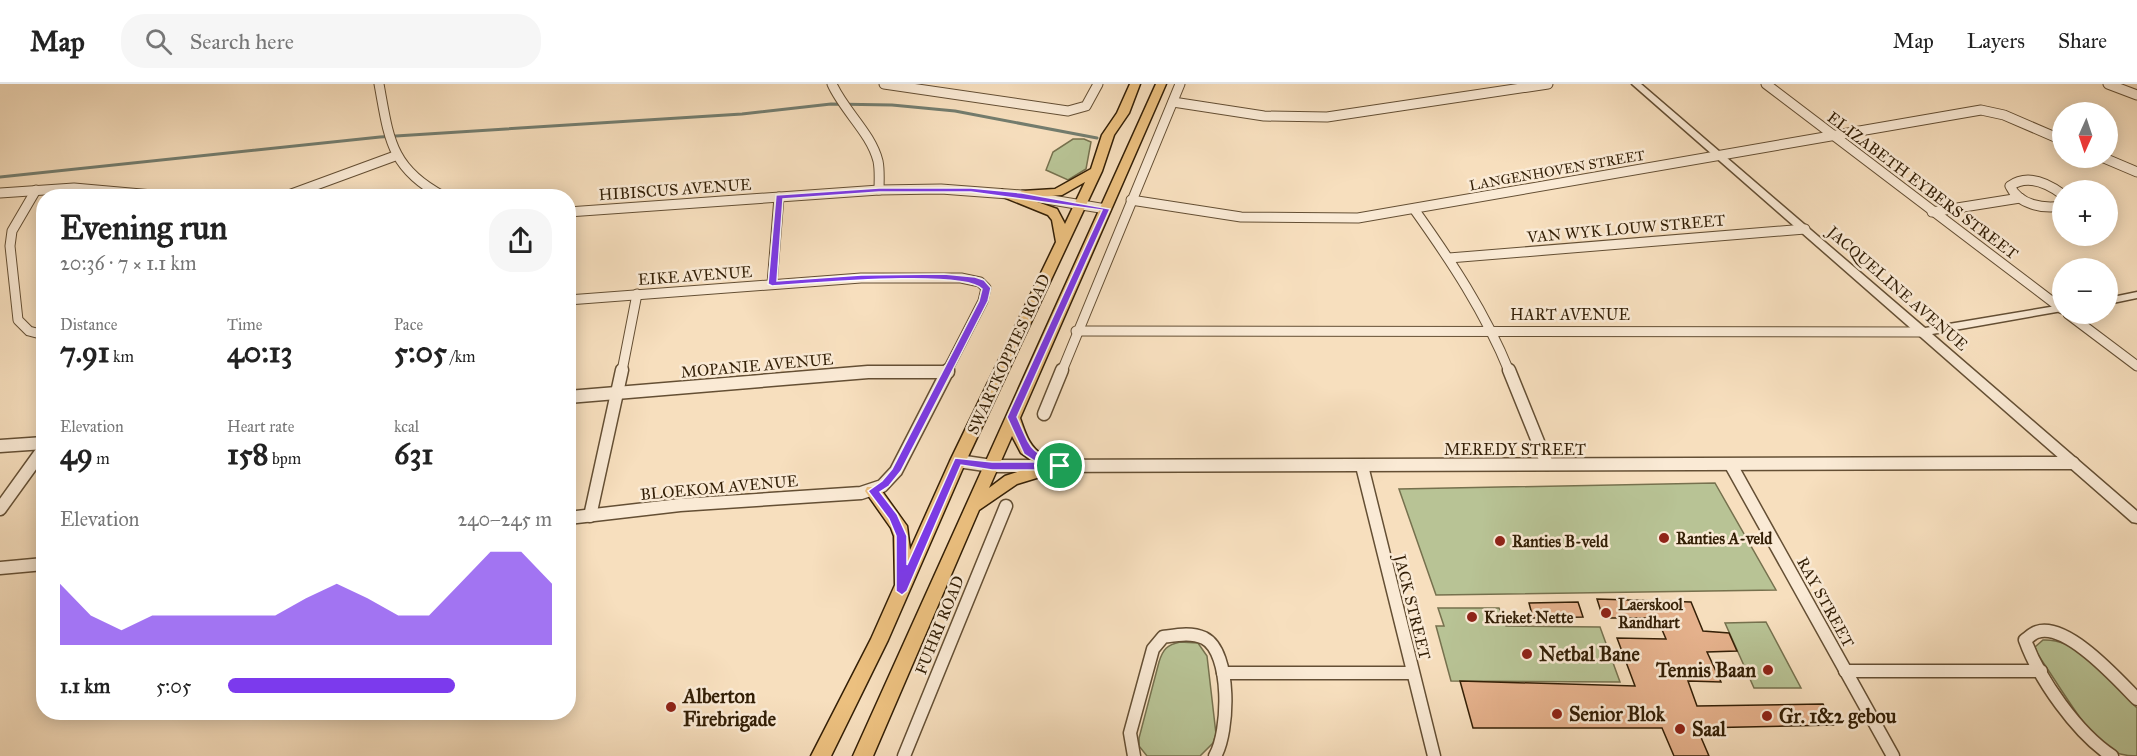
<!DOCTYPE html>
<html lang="en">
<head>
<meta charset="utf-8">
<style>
	:root { --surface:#fff; --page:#f6f6f6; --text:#222; --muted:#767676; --line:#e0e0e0; --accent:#7c3aed }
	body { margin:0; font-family:"IM FELL Great Primer",serif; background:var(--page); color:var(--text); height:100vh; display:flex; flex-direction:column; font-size:22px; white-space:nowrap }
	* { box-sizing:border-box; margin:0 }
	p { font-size:20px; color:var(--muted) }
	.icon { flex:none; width:33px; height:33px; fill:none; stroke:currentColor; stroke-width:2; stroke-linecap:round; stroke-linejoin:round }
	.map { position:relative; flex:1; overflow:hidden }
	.details { position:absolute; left:36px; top:105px; width:540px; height:531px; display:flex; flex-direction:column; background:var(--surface); border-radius:24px; box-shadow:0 3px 15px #0003 }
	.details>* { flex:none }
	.needle { width:39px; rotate:183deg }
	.fabs { position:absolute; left:2052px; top:18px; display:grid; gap:12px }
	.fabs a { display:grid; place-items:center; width:66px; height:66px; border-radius:50%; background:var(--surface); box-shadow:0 3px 15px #0003; font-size:30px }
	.pin { position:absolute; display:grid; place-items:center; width:51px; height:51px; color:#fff; margin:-26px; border:3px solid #fff; border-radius:50%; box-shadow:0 2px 6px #0007 }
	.round { display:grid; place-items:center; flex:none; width:63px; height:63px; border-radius:24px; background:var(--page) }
	.overview { display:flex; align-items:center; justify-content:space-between; height:102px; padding:0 24px }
	h1 { font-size:33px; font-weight:700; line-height:45px }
	.metrics { display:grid; grid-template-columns:repeat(3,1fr); gap:9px; height:102px; padding:6px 24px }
	.metrics div { display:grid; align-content:center }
	.metrics b { font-size:30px; font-weight:700 }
	.metrics small { font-size:16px; font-weight:400 }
	.metrics p { font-size:16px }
	.chart { height:168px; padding:12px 24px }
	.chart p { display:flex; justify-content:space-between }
	.chart svg { width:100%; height:108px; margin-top:6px; fill:var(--accent); opacity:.7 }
	ul { padding:0 24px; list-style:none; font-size:20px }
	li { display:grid; grid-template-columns:96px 72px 1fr; align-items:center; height:45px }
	li i { height:15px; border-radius:8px; background:var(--accent) }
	header { display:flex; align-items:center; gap:36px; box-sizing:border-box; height:84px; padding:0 30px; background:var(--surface); border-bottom:2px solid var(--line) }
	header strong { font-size:28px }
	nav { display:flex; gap:33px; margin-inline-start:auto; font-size:21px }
	.search { width:420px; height:54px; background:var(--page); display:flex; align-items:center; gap:15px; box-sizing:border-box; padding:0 21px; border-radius:24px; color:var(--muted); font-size:22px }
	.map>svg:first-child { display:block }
	.green { fill:#b8c395; stroke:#76714e; stroke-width:1.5 }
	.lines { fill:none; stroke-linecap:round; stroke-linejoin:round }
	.stream { stroke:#737d6f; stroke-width:3 }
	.building { fill:#e7b38e; stroke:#331f06; stroke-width:1.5 }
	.minor-far1-casing { stroke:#644f34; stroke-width:11 }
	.minor-casing { stroke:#644f34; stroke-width:15 }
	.tertiary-casing { stroke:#644f34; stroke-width:3 }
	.primary-casing { stroke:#331f06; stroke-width:3 }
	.minor-far1 { stroke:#faead5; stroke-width:9 }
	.minor { stroke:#faead5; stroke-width:12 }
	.tertiary { fill:#faead5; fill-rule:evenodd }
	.primary { fill:#ecc07f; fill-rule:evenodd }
	.route { fill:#7c3aed; stroke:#fff; stroke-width:1.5; fill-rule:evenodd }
	.poi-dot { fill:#8f2418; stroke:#faead5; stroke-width:2 }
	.labels { text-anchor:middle; stroke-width:5; stroke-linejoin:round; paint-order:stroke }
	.far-street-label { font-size:14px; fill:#331f06; stroke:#faead5 }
	.street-label { font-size:16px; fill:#331f06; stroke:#faead5 }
	.poi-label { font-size:16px; font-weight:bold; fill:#331f06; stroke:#faead5; text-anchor:start }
	.near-poi-label { font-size:20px; font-weight:bold; fill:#331f06; stroke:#faead5; text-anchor:start }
</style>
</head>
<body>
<header>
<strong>Map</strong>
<div class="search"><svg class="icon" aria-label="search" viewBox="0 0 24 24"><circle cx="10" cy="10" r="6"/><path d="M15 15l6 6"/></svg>Search here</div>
<nav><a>Map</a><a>Layers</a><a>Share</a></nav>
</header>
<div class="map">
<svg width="2137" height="672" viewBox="0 0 2137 672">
	<rect width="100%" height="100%" fill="#f7dfbe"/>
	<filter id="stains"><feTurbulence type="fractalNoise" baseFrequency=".00333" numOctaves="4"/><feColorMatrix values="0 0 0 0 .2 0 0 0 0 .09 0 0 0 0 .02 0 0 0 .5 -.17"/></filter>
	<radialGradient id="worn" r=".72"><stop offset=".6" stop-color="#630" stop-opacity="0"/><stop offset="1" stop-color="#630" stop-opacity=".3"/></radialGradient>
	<g class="green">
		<path d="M1073,55h11l7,3 -5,27 -18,11 -22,-10 7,-18z"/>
		<path d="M1715,399l61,107 -340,5 -37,-106z"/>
		<path d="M1438,524h61l7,18 94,1 20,55 -169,-1 -15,-55h8z"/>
		<path d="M1766,538l35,66h-47l-29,-65z"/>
		<path d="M2043,556c39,-2 69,43 94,68v48c-12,0 -22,-2 -31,-9 -20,-14 -52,-70 -68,-92l-3,-8z"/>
		<path d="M1180,558l18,1 9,13 9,78 -3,9 -13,13h-53l-8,-10v-8l20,-76c4,-13 8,-17 21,-20z"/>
	</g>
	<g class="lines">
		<path class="stream" d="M0,93l380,-40 362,-23 89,-10 61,1 63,6 142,27"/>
	</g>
	<g class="building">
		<path d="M1597,515l94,3 12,29 26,2 8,18 -30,1 14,30 -33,-1 9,25 126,-2 11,21 -137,3 12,28h-35l-12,-28h-189l-13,-47 175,5 -18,-48 49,1 -9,-21h-54z"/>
		<path d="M1578,518l5,15 -50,1 -4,-15z"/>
	</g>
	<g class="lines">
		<g class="minor-far1-casing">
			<g id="minor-far1">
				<path d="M379,0c10,54 11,84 64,112"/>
				<path d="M832,0c12,27 39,49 46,77 2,10 1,20 1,29"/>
				<path d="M884,0l184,27 18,-5 12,-22"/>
				<path d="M1766,0l296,225"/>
				<path d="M2108,0l29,11"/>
				<path d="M1173,18l91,14 63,1 221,-33"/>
				<path d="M2104,74l33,14"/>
				<path d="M36,106l-24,41 -2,15 8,74 11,11 15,4"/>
				<path d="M0,109l74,-5 90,8"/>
				<path d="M2062,110c-15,-11 -35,-20 -52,-8 9,19 33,23 52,20"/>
				<path d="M286,112l109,-40"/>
				<path d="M1131,116l110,17 117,1 623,-108 23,5 58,25"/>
				<path d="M1414,125c37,52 71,103 95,162"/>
				<path d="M568,128l311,-22 62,-1 81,6 84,14"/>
				<path d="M1932,128l88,-14"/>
				<path d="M1449,174l356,-29"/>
				<path d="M772,200l7,-87"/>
				<path d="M568,216l293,-22h100l19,4 6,6 -3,13 -36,70"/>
				<path d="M2068,230l69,52"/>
				<path d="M1076,247l847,1"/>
				<path d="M622,287l15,-77"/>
				<path d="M1062,287l118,-287"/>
			</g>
		</g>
		<g class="minor-casing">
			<g id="minor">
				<path d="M1509,286l38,94"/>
				<path d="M568,313l300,-25h80"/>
				<path d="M1044,330l18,-44"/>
				<path d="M0,362l44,-3"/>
				<path d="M958,377l34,5 1081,-3"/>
				<path d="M1731,381l162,291"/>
				<path d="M1362,382l72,290"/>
				<path d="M0,425l44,-61"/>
				<path d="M590,432l32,-146"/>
				<path d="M568,434l112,-13 181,-12 21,-7 14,-15 52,-101"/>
				<path d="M0,484l44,-4"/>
				<path d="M1845,587h196"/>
				<path d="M1223,589h189"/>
				<path d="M904,672l102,-250"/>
				<path d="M1134,672l-4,-23 23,-84 10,-12c14,-2 28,-5 41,1 28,14 25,95 11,118"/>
				<path d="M2112,672c-35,-23 -73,-77 -87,-116 3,-2 8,-7 12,-8 30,-10 81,48 100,67"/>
			</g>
		</g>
		<g class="tertiary-casing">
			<g id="tertiary">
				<path d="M1632,0h9l284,244 137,-23v6l-130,23 205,177v12l-5,-1z"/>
				<path d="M2137,208v6l-29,6v-6z"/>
			</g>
		</g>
		<g class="primary-casing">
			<g id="primary">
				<path d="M1130,0h10l-11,29 -15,22 -12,36 -136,290 -78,179 -57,116h-20l60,-117 24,-54 -1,-49 -3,-8 -26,-37 2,-4h12l28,39 3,24 40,-89 106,-219 -4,-22 -4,-5 -52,-21 6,-4 14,5 6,-4 33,-2 36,-20 11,-34 15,-22zM1085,98l-20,42 -8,-15 -31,-11 36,-3z"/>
				<path d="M1156,0h10l-146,334c5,14 9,29 23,37 8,4 17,4 22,11l-2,4 -46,14 -38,26 -106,246h-20zM1012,352l9,17 17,12 -33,11 -16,12z"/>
			</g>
		</g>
		<use href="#minor-far1" class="minor-far1"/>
		<use href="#minor" class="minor"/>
		<use href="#tertiary" class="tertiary"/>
		<use href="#primary" class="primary"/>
	</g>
	<path class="route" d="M879,104h92l51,5 88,16 -93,208c14,31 12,36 46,47l2,2 -5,4h-68l-31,-5 -54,126 -5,4 -6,-4v-55l-7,-17 -21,-28 14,-10 10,-12 87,-168 3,-12c-18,-20 -176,-5 -210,-3l-4,-2 8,-89zM879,108h92l131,18 -95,207 17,37 12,8h-44l-37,-4 -48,107v-29l-10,-22 -17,-22 9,-6 12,-15 87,-170 3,-13 -7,-8 -9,-3 -31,-3 -83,1 -84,6 6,-82z"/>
	<g class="poi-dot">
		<circle cx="1664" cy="454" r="6"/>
		<circle cx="1500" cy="457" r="6"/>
		<circle cx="1606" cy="529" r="6"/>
		<circle cx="1472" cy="533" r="6"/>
		<circle cx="1527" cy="570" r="6"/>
		<circle cx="1768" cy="586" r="6"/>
		<circle cx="671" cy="623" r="6"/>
		<circle cx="1557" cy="630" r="6"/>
		<circle cx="1767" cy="632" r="6"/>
		<circle cx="1680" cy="645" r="6"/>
	</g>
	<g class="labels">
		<g class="far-street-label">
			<text transform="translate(1557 86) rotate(-10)" y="5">LANGENHOVEN STREET</text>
		</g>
		<g class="street-label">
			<text transform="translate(1923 101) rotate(37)" y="6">ELIZABETH EYBERS STREET</text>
			<text transform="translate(675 105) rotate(-4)" y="6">HIBISCUS AVENUE</text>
			<text transform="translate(1626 144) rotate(-5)" y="6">VAN WYK LOUW STREET</text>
			<text transform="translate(695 191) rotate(-4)" y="6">EIKE AVENUE</text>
			<text transform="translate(1898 204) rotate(41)" y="6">JACQUELINE AVENUE</text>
			<text x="1570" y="236">HART AVENUE</text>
			<text transform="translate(1008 270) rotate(-65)" y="6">SWARTKOPPIES ROAD</text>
			<text transform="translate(757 281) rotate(-5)" y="6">MOPANIE AVENUE</text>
			<text x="1515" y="371">MEREDY STREET</text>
			<text transform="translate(719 403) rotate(-5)" y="6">BLOEKOM AVENUE</text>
			<text transform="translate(1826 518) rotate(61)" y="6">RAY STREET</text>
			<text transform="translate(1413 523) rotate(76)" y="6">JACK STREET</text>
			<text transform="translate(939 541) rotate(-68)" y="6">FUHRI ROAD</text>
		</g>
		<g class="poi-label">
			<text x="1676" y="460">Ranties A-veld</text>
			<text x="1512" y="463">Ranties B-veld</text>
			<text x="1618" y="526">Laerskool<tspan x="1618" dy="18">Randhart</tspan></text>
			<text x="1484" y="539">Krieket Nette</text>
		</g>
		<g class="near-poi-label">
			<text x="1539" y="577">Netbal Bane</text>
			<text x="1756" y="593" text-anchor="end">Tennis Baan</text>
			<text x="683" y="619">Alberton<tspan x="683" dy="23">Firebrigade</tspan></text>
			<text x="1569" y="637">Senior Blok</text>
			<text x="1779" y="639">Gr. 1&amp;2 gebou</text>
			<text x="1692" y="652">Saal</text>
		</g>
	</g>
	<rect width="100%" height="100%" filter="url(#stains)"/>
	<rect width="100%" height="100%" fill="url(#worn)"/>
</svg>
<div class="fabs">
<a><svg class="needle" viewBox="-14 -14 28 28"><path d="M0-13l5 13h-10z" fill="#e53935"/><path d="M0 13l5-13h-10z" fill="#767676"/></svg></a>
<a>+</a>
<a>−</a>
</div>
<div class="pin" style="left:1060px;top:382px;background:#1e9e55"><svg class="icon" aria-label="arrive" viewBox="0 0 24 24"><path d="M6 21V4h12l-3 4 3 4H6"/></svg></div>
<section class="details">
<div class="overview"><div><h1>Evening run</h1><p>20:36 · 7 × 1.1 km</p></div><a class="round"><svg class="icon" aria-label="share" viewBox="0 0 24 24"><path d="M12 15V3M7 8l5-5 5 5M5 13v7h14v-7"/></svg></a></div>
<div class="metrics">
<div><p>Distance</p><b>7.91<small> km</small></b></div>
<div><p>Time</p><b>40:13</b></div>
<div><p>Pace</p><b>5:05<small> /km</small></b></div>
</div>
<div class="metrics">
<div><p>Elevation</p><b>49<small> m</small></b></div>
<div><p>Heart rate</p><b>158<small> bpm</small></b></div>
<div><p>kcal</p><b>631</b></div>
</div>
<div class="chart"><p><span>Elevation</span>240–245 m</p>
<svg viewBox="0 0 160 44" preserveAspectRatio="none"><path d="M0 44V19L10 32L20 38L30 32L40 32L50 32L60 32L70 32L80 25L90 19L100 25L110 32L120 32L130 19L140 6L150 6L160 19V44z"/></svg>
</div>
<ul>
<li><b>1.1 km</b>5:05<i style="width:70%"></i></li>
</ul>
</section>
</div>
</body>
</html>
